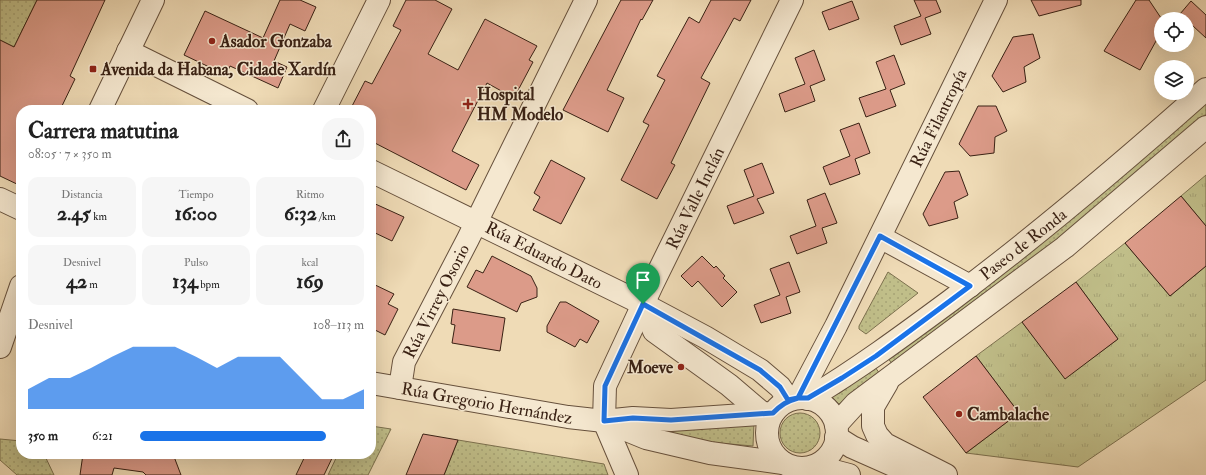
<!DOCTYPE html>
<html lang="es">
<head>
<meta charset="utf-8">
<style>
	:root { --surface:#fff; --page:#f6f6f6; --text:#222; --muted:#767676; --accent:#1a73e8 }
	body { margin:0; font-family:"IM FELL Double Pica",serif; background:var(--page); color:var(--text); height:100vh; display:flex; flex-direction:column; font-size:15px; white-space:nowrap }
	* { box-sizing:border-box; margin:0 }
	p { font-size:13px; color:var(--muted) }
	.icon { flex:none; width:22px; height:22px; fill:none; stroke:currentColor; stroke-width:2; stroke-linecap:round; stroke-linejoin:round }
	.map { position:relative; flex:1; overflow:hidden }
	.drawer { position:absolute; left:16px; top:105px; width:360px; height:354px; display:flex; flex-direction:column; background:var(--surface); border-radius:16px; box-shadow:0 4px 16px #0002 }
	.drawer>* { flex:none }
	.controls { position:absolute; left:1154px; top:12px; display:grid; gap:8px }
	.controls a { display:grid; place-items:center; width:40px; height:40px; border-radius:50%; background:var(--surface); box-shadow:0 4px 16px #0002; font-size:20px }
	.pin { position:absolute; display:grid; place-items:center; width:34px; height:34px; color:#fff; margin:-41px -17px; border-radius:50% 50% 50% 0; rotate:-45deg; box-shadow:0 0 4px #0007 }
	.pin .icon { rotate:45deg }
	.round { display:grid; place-items:center; flex:none; width:42px; height:42px; border-radius:16px; background:var(--page) }
	.overview { display:flex; align-items:center; justify-content:space-between; height:68px; padding:0 12px }
	h1 { font-size:22px; font-weight:800; line-height:30px }
	.metrics { display:grid; grid-template-columns:repeat(3,1fr); gap:6px; height:68px; padding:4px 12px }
	.metrics div { display:grid; align-content:center; border-radius:10px; background:var(--page); text-align:center }
	.metrics b { font-size:20px; font-weight:800 }
	.metrics small { font-size:11px; font-weight:400 }
	.metrics p { font-size:11px }
	.chart { height:112px; padding:8px 12px }
	.chart p { display:flex; justify-content:space-between }
	.chart svg { width:100%; height:72px; margin-top:4px; fill:var(--accent); opacity:.7 }
	ul { padding:0 12px; list-style:none; font-size:13px }
	li { display:grid; grid-template-columns:64px 48px 1fr; align-items:center; height:30px }
	li i { height:10px; border-radius:5px; background:var(--accent) }
	.map>svg:first-child { display:block }
	.grass { fill:url(#grass-dots); stroke:#7c704e }
	.park { fill:url(#park-tufts); stroke:#7c704e }
	.building { fill:#dc9b89; stroke:#392114 }
	.lines { fill:none; stroke-linecap:round; stroke-linejoin:round }
	.minor-casing { stroke:#66503c; stroke-width:24 }
	.minor { stroke:#f5e8d0; stroke-width:22 }
	.route-casing { stroke:#fff; stroke-width:8 }
	.route { stroke:#1a73e8; stroke-width:5 }
	.poi-dot { fill:#8f2418; stroke:#f5e8d0; stroke-width:1.5 }
	.labels { text-anchor:middle; stroke-width:3; stroke-linejoin:round; paint-order:stroke }
	.poi-label { font-size:17px; font-weight:bold; fill:#392114; stroke:#f5e8d0; text-anchor:start }
	.street-label { font-size:17px; fill:#392114; stroke:#f5e8d0 }
</style>
</head>
<body>
<div class="map">
<svg width="1206" height="475" viewBox="0 0 1206 475">
	<defs>
		<pattern id="grass-dots" width="8" height="8" patternUnits="userSpaceOnUse"><rect width="8" height="8" fill="#c0be89"/><path d="M2 2h.1M6 6h.1" fill="none" stroke="#a6a375" stroke-width="1.8" stroke-linecap="round"/></pattern>
		<pattern id="park-tufts" width="24" height="20" patternUnits="userSpaceOnUse"><rect width="24" height="20" fill="#c0be89"/><path d="M3 7l-1-3M5 7V3M7 7l1-3M15 17l-1-3M17 17v-4M19 17l1-3" fill="none" stroke="#a6a375"/></pattern>
	</defs>
	<rect width="100%" height="100%" fill="#efdbb6"/>
	<filter id="stains"><feTurbulence type="fractalNoise" baseFrequency=".005" numOctaves="4"/><feColorMatrix values="0 0 0 0 .2 0 0 0 0 .09 0 0 0 0 .02 0 0 0 .5 -.17"/></filter>
	<radialGradient id="worn" r=".72"><stop offset=".6" stop-color="#630" stop-opacity="0"/><stop offset="1" stop-color="#630" stop-opacity=".3"/></radialGradient>
	<g class="grass">
		<path d="M0,0h37l-23,47 -14,-7z"/>
		<path d="M1206,104v10l-147,125 -167,125 -4,-6 223,-172z"/>
		<path d="M888,272l30,21 -52,41 -7,-5v-3z"/>
		<path d="M875,367l5,7 -41,30 -8,-8 9,-3z"/>
		<circle cx="800" cy="433" r="20"/>
		<path d="M754,422l-1,24 -58,-5 -60,-12z"/>
		<path d="M371,426l20,3 -23,46h-40l10,-21h33z"/>
		<path d="M0,439l21,2v13h23l10,21h-37l-17,-15z"/>
		<path d="M458,440l146,24 4,11h-164z"/>
	</g>
	<g class="park">
		<path d="M1206,175v51l-25,-30z"/>
		<path d="M1125,243l45,53 36,-30v114l-128,87 -112,-14 53,-40 -43,-57 46,-34 43,56 53,-39 -42,-57z"/>
	</g>
	<g class="building">
		<path d="M37,0h68l-35,76 5,3 -15,31h-39v76l-21,-10v-136l14,7z"/>
		<path d="M280,0h20l16,7 -11,24 -15,-7 -16,37 13,6 -9,21 -48,-22 -4,9 -42,-20 21,-44 58,27z"/>
		<path d="M406,0h29l17,9 -24,45 30,16 27,-51 52,27 -8,14 4,2 -19,36 -27,-15 -35,68 27,14 -13,25 -95,-49v-31h-21l15,-29 7,3 29,-54 -8,-4z"/>
		<path d="M621,0h32l-11,20 -1,-1 -34,71 17,8 -16,34 -45,-22z"/>
		<path d="M711,0h40l-11,21 -6,-3 -33,60 9,5 -39,80 4,2 -18,34 -36,-19 28,-55 -6,-3 22,-42 -8,-4 32,-59 10,6z"/>
		<path d="M914,0h22l5,12 -16,6 6,16 -30,11 -7,-19 27,-10z"/>
		<path d="M1031,0h50v5l-42,11z"/>
		<path d="M1136,0h13l12,18v14l-21,38 -36,-19z"/>
		<path d="M852,1l7,18 -30,11 -7,-18z"/>
		<path d="M1191,1l15,14v23l-26,-24z"/>
		<path d="M1033,34l7,24 -16,9 2,15 -23,10 -11,-16 21,-39z"/>
		<path d="M814,50l11,30 -15,6 5,15 -30,11 -6,-18 26,-10 -10,-26z"/>
		<path d="M894,55l11,29 -15,6 6,16 -30,11 -7,-19 27,-9 -10,-27z"/>
		<path d="M978,106h18l11,25 -12,6 -1,16 -24,3 -11,-12z"/>
		<path d="M859,123l11,30 -15,6 5,15 -30,11 -7,-18 27,-11 -10,-26z"/>
		<path d="M551,160l34,18 -24,46 -28,-14 7,-13 -6,-4z"/>
		<path d="M762,163l12,30 -17,6 7,14 -30,11 -7,-18 27,-10 -10,-26z"/>
		<path d="M959,171l9,24 -14,7 4,16 -29,8 -6,-12 22,-42z"/>
		<path d="M825,193l12,30 -15,5 5,15 -30,11 -7,-18 26,-10 -9,-26z"/>
		<path d="M1181,196l25,30v40l-36,30 -45,-53z"/>
		<path d="M371,202l33,15 -12,24 -21,-10z"/>
		<path d="M492,256l39,20 6,12v9l-16,6 -4,9 -50,-25 9,-17 7,3z"/>
		<path d="M702,256l12,12 2,-2 9,10 -2,2 14,14 -15,15 -24,-26 -6,6 -11,-11z"/>
		<path d="M789,262l11,30 -14,5 5,16 -30,10 -7,-18 26,-10 -10,-26z"/>
		<path d="M1076,282l42,57 -53,40 -43,-57z"/>
		<path d="M371,283l23,11 -6,10 10,5 -13,26 -14,-7z"/>
		<path d="M560,302h6l33,19 -12,22 -7,-4 -5,8 -28,-15v-6z"/>
		<path d="M453,309l52,9 -5,33 -48,-8 3,-18 -4,-1z"/>
		<path d="M976,356l43,57 -53,40 -43,-56z"/>
		<path d="M423,434l35,6 -14,35h-38z"/>
		<path d="M83,454h90l8,21h-35l-3,-3 -29,-4 -2,7h-32z"/>
		<path d="M306,454h28l-10,21h-28z"/>
	</g>
	<g class="lines">
		<g class="minor-casing">
			<g id="minor">
				<path d="M128,51l119,59"/>
				<path d="M100,110l53,-110"/>
				<path d="M324,110l55,-110"/>
				<path d="M371,171l272,133 62,33 55,33 20,17 9,13"/>
				<path d="M0,199l21,10"/>
				<path d="M880,237l90,49"/>
				<path d="M643,304l11,27 75,54 33,28"/>
				<path d="M0,347l21,-61"/>
				<path d="M371,383l197,34 36,4 29,-3 38,2 102,-7"/>
				<path d="M887,383l-14,24v19l4,9 8,9 61,31"/>
				<path d="M400,388l4,-26 64,-123 118,-239"/>
				<path d="M798,398l38,-72 160,-326"/>
				<circle cx="802" cy="433" r="35"/>
				<path d="M808,399c50,-30 96,-64 142,-98 89,-67 173,-138 256,-212"/>
				<path d="M607,422l39,16 64,15 73,10"/>
				<path d="M836,425l20,-22 209,-156 141,-120"/>
				<path d="M836,437l16,10 61,27"/>
				<path d="M815,466l34,9"/>
				<path d="M627,475l-23,-54 1,-35 47,-101 140,-285"/>
			</g>
		</g>
		<use href="#minor" class="minor"/>
	</g>
	<g class="lines">
		<g class="route-casing">
			<path id="route" d="M643,304l-38,82 -1,35 29,-3 38,2 102,-7c8,-8 14,-12 25,-15l82,-162 90,50 -94,70 -34,22 -34,20h-10l-10,2 -8,-13 -20,-17 -117,-66"/>
		</g>
		<use href="#route" class="route"/>
	</g>
	<g class="poi-dot">
		<circle cx="212" cy="41" r="4"/>
		<rect x="89" y="65" width="8" height="8" rx="2"/>
		<path d="M466 98h4v4h4v4h-4v4h-4v-4h-4v-4h4z"/>
		<circle cx="681" cy="367" r="4"/>
		<circle cx="959" cy="414" r="4"/>
	</g>
	<g class="labels">
		<g class="poi-label">
			<text x="220" y="47">Asador Gonzaba</text>
			<text x="101" y="75">Avenida da Habana, Cidade Xardín</text>
			<text x="477" y="100">Hospital<tspan x="477" dy="20">HM Modelo</tspan></text>
			<text x="673" y="373" text-anchor="end">Moeve</text>
			<text x="967" y="420">Cambalache</text>
		</g>
		<g class="street-label">
			<text transform="translate(938 118) rotate(-64)" y="6">Rúa Filantropía</text>
			<text transform="translate(695 198) rotate(-64)" y="6">Rúa Valle Inclán</text>
			<text transform="translate(1023 244) rotate(-38)" y="6">Paseo de Ronda</text>
			<text transform="translate(544 255) rotate(27)" y="6">Rúa Eduardo Dato</text>
			<text transform="translate(436 301) rotate(-63)" y="6">Rúa Virrey Osorio</text>
			<text transform="translate(487 403) rotate(10)" y="6">Rúa Gregorio Hernández</text>
		</g>
	</g>
	<rect width="100%" height="100%" filter="url(#stains)"/>
	<rect width="100%" height="100%" fill="url(#worn)"/>
</svg>
<div class="controls">
<a><svg class="icon" aria-label="locate" viewBox="0 0 24 24"><circle cx="12" cy="12" r="6"/><path d="M12 2v4M12 18v4M2 12h4M18 12h4"/></svg></a>
<a><svg class="icon" aria-label="layers" viewBox="0 0 24 24"><path d="M12 4l9 5-9 5-9-5zM3 14l9 5 9-5"/></svg></a>
</div>
<div class="pin" style="left:643px;top:304px;background:#1e9e55"><svg class="icon" aria-label="arrive" viewBox="0 0 24 24"><path d="M6 21V4h12l-3 4 3 4H6"/></svg></div>
<section class="drawer">
<div class="overview"><div><h1>Carrera matutina</h1><p>08:05 · 7 × 350 m</p></div><a class="round"><svg class="icon" aria-label="share" viewBox="0 0 24 24"><path d="M12 15V3M7 8l5-5 5 5M5 13v7h14v-7"/></svg></a></div>
<div class="metrics">
<div><p>Distancia</p><b>2.45<small> km</small></b></div>
<div><p>Tiempo</p><b>16:00</b></div>
<div><p>Ritmo</p><b>6:32<small> /km</small></b></div>
</div>
<div class="metrics">
<div><p>Desnivel</p><b>42<small> m</small></b></div>
<div><p>Pulso</p><b>134<small> bpm</small></b></div>
<div><p>kcal</p><b>169</b></div>
</div>
<div class="chart"><p><span>Desnivel</span>108–113 m</p>
<svg viewBox="0 0 160 44" preserveAspectRatio="none"><path d="M0 44V32L10 25L20 25L30 19L40 12L50 6L60 6L70 6L80 12L90 19L100 12L110 12L120 12L130 25L140 38L150 38L160 32V44z"/></svg>
</div>
<ul>
<li><b>350 m</b>6:21<i style="width:83%"></i></li>
</ul>
</section>
</div>
</body>
</html>
